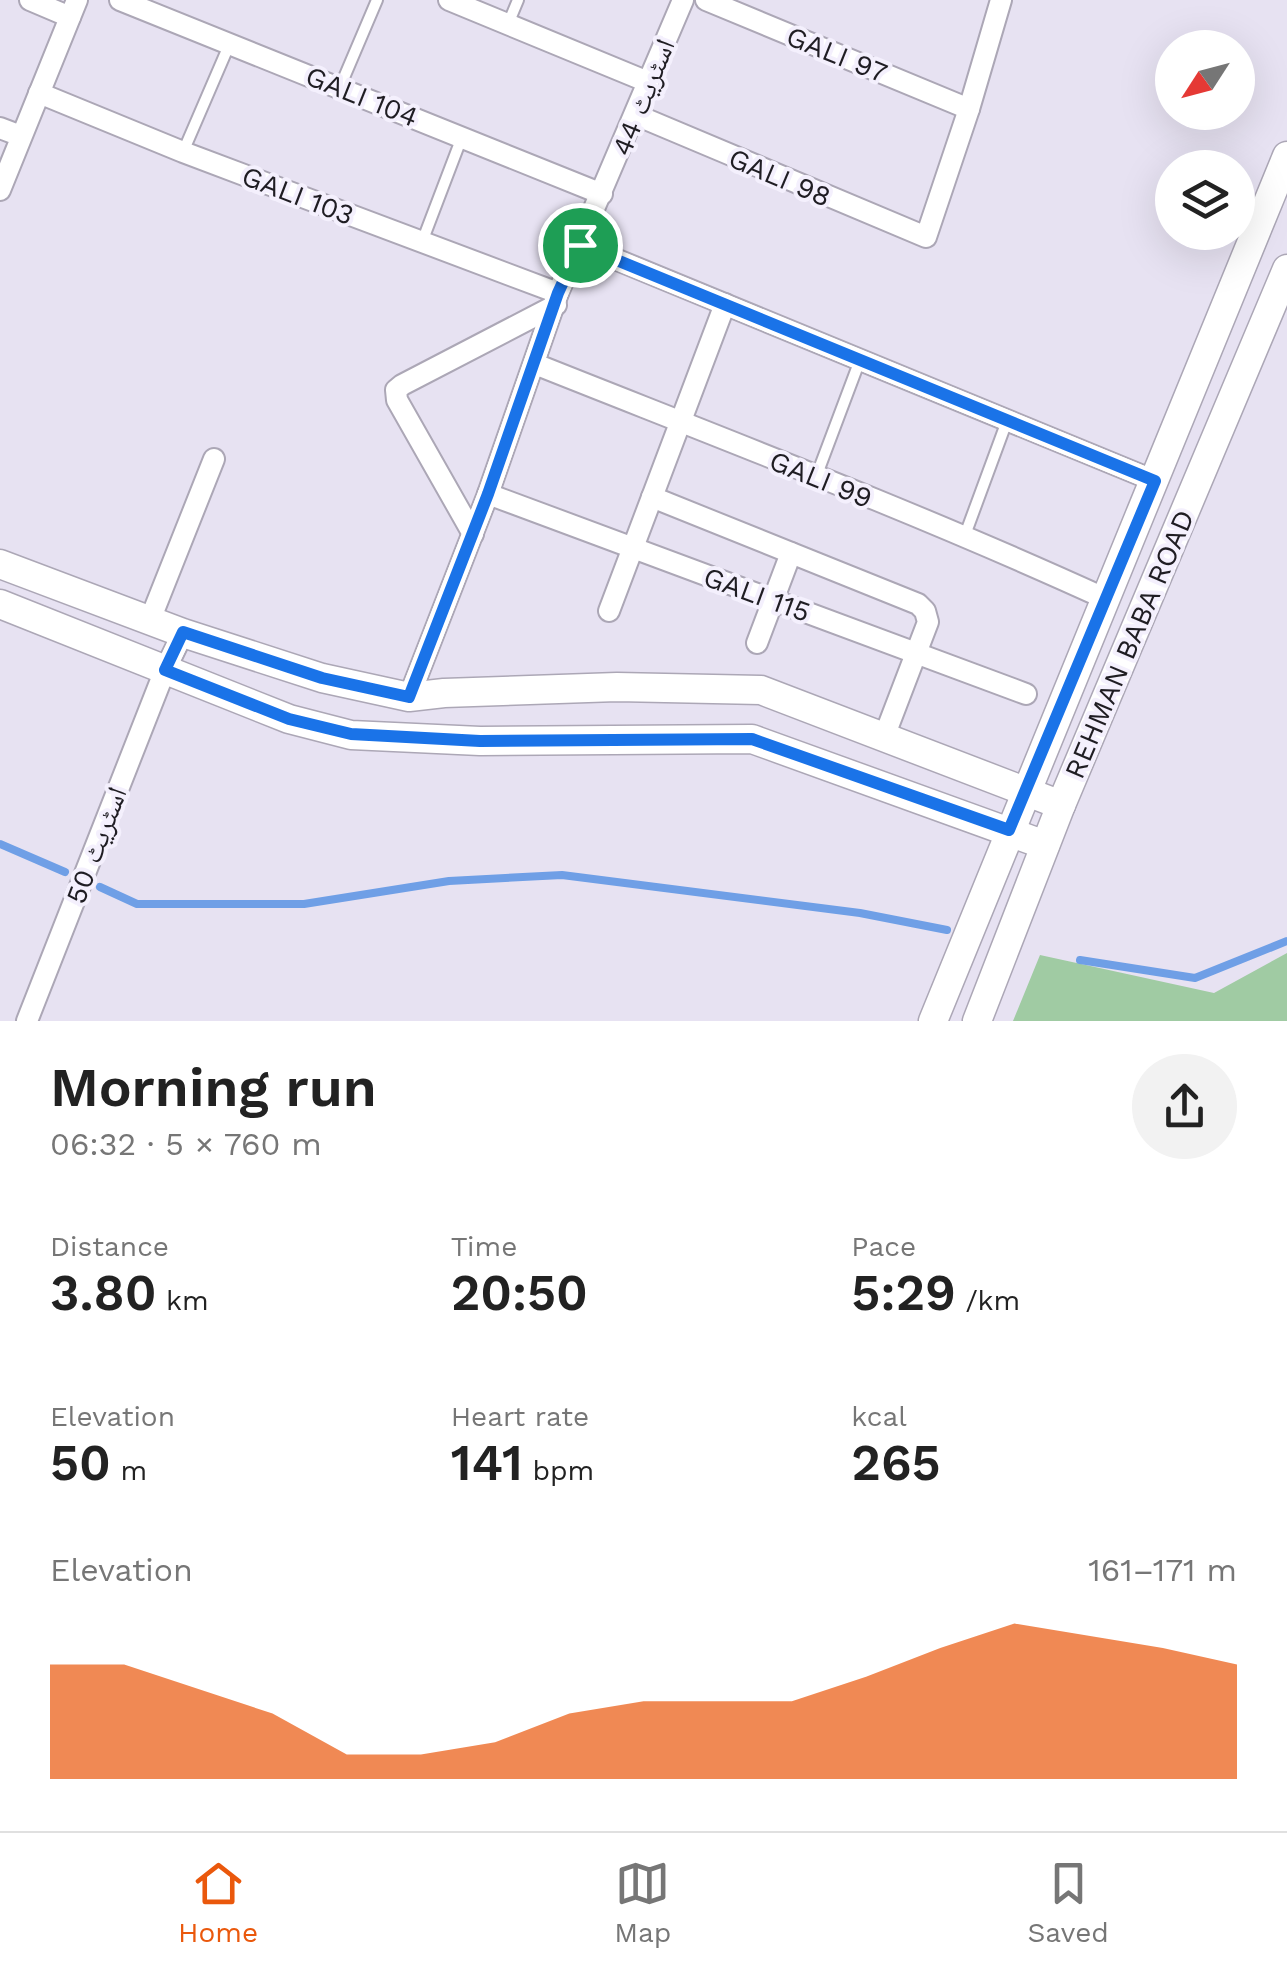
<!DOCTYPE html>
<html lang="en">
<head>
<meta charset="utf-8">
<style>
	:root { --surface:#fff; --page:#f2f2f2; --text:#222; --muted:#767676; --line:#e0e0e0; --accent:#ea580c }
	body { margin:0; font-family:"Work Sans","Noto Naskh Arabic",sans-serif; background:var(--page); color:var(--text); height:100vh; display:flex; flex-direction:column; font-size:38px; white-space:nowrap }
	* { box-sizing:border-box; margin:0 }
	p { font-size:32px; color:var(--muted) }
	.icon { flex:none; width:55px; height:55px; fill:none; stroke:currentColor; stroke-width:2; stroke-linecap:round; stroke-linejoin:round }
	.map { position:relative; height:1021px; overflow:hidden }
	.details { display:flex; flex-direction:column; background:var(--surface); flex:1 }
	.details>* { flex:none }
	.needle { width:65px; rotate:234deg }
	.fabs { position:absolute; left:1155px; top:30px; display:grid; gap:20px }
	.fabs a { display:grid; place-items:center; width:100px; height:100px; border-radius:50%; background:var(--surface); box-shadow:0 10px 40px #0002; font-size:50px }
	.pin { position:absolute; display:grid; place-items:center; width:85px; height:85px; color:#fff; margin:-42px; border:5px solid #fff; border-radius:50%; box-shadow:0 2px 10px #0007 }
	.round { display:grid; place-items:center; flex:none; width:105px; height:105px; border-radius:52px; background:var(--page) }
	.headline { display:flex; align-items:center; justify-content:space-between; height:170px; padding:0 50px }
	h1 { font-size:55px; font-weight:600; line-height:75px }
	.stats { display:grid; grid-template-columns:repeat(3,1fr); gap:15px; height:170px; padding:10px 50px }
	.stats div { display:grid; align-content:center }
	.stats b { font-size:50px; font-weight:600 }
	.stats small { font-size:28px; font-weight:400 }
	.stats p { font-size:28px }
	.chart { height:280px; padding:20px 50px }
	.chart p { display:flex; justify-content:space-between }
	.chart svg { width:100%; height:180px; margin-top:10px; fill:var(--accent); opacity:.7 }
	.menu { display:flex; justify-content:space-around; align-items:center; height:140px; border-top:2px solid var(--line); background:var(--surface); font-size:28px; color:var(--muted) }
	.menu a { display:grid; justify-items:center; gap:5px }
	.menu .current { color:var(--accent) }
	.map>svg:first-child { display:block }
	.green { fill:#a0cba3 }
	.lines { fill:none; stroke-linecap:round; stroke-linejoin:round }
	.stream { stroke:#6f9fe6; stroke-width:8 }
	.service-casing { stroke:#aca7b6; stroke-width:14 }
	.minor-casing { stroke:#aca7b6; stroke-width:24 }
	.tertiary-casing { stroke:#aca7b6; stroke-width:31 }
	.service { stroke:#fff; stroke-width:10 }
	.minor { stroke:#fff; stroke-width:20 }
	.tertiary { stroke:#fff; stroke-width:28 }
	.route-casing { stroke:#fff; stroke-width:20 }
	.route { stroke:#1a73e8; stroke-width:12 }
	.labels { text-anchor:middle; stroke-width:8; stroke-linejoin:round; paint-order:stroke }
	.street-label { font-size:28px; fill:#1f1d23; stroke:#f4f0fd }
</style>
</head>
<body>
<div class="map">
<svg width="1287" height="1021" viewBox="0 0 1287 1021">
	<rect width="100%" height="100%" fill="#e7e2f2"/>
	<path class="green" d="M1287,953v68h-274l27,-66 174,38z"/>
	<g class="lines">
		<g class="stream">
			<path d="M0,844l65,28"/>
			<path d="M100,887l37,17h167l145,-23 113,-6 298,38 87,17"/>
			<path d="M1080,960l115,18 92,-37"/>
		</g>
		<g class="service-casing">
			<g id="service">
				<path d="M508,24l10,-24"/>
				<path d="M340,87l37,-87"/>
				<path d="M183,152l47,-109"/>
				<path d="M422,242l40,-105"/>
				<path d="M816,477l44,-117"/>
				<path d="M965,535l42,-114"/>
			</g>
		</g>
		<g class="minor-casing">
			<g id="minor">
				<path d="M30,0l40,17"/>
				<path d="M120,0l482,194"/>
				<path d="M449,0l199,82"/>
				<path d="M706,0l263,109"/>
				<path d="M39,93l144,59 375,141"/>
				<path d="M636,115l290,122 43,-128 32,-109"/>
				<path d="M0,128l21,8"/>
				<path d="M0,190l77,-190"/>
				<path d="M581,245l574,236"/>
				<path d="M535,364c191,76 383,149 569,234"/>
				<path d="M488,494l538,200"/>
				<path d="M652,497l266,107 7,7 3,11 -44,115"/>
				<path d="M473,534l-76,-134 -1,-10 6,-5 154,-80"/>
				<path d="M609,611l116,-307"/>
				<path d="M150,620l64,-161"/>
				<path d="M757,643l34,-90"/>
				<path d="M409,697l79,-203 70,-201 125,-293"/>
				<path d="M27,1021l138,-351 18,-37"/>
			</g>
		</g>
		<g class="tertiary-casing">
			<g id="tertiary">
				<path d="M0,564l183,69 139,45 87,19 35,-4 173,-6 144,3 300,115"/>
				<path d="M0,604l289,115 62,16 129,6 272,-2 293,106"/>
				<path d="M933,1021c116,-290 237,-576 354,-865"/>
				<path d="M977,1021l84,-216 226,-536"/>
			</g>
		</g>
		<use href="#service" class="service"/>
		<use href="#minor" class="minor"/>
		<use href="#tertiary" class="tertiary"/>
	</g>
	<g class="lines">
		<g class="route-casing">
			<path id="route" d="M580,245l575,236 -146,349 -257,-91 -272,2 -129,-7 -62,-15 -124,-49 18,-38 139,46 87,19 79,-203 70,-201z"/>
		</g>
		<use href="#route" class="route"/>
	</g>
	<g class="labels">
		<g class="street-label">
			<text transform="translate(837 54) rotate(22)" y="10">GALI 97</text>
			<text transform="translate(362 96) rotate(22)" y="10">GALI 104</text>
			<text transform="translate(643 97) rotate(-68)" y="10">اسٹریٹ 44</text>
			<text transform="translate(780 177) rotate(23)" y="10">GALI 98</text>
			<text transform="translate(298 195) rotate(21)" y="10">GALI 103</text>
			<text transform="translate(821 479) rotate(22)" y="10">GALI 99</text>
			<text transform="translate(757 594) rotate(20)" y="10">GALI 115</text>
			<text transform="translate(1129 644) rotate(-67)" y="10">REHMAN BABA ROAD</text>
			<text transform="translate(96 845) rotate(-69)" y="10">اسٹریٹ 50</text>
		</g>
	</g>
</svg>
<div class="fabs">
<a><svg class="needle" viewBox="-14 -14 28 28"><path d="M0-13l5 13h-10z" fill="#e53935"/><path d="M0 13l5-13h-10z" fill="#767676"/></svg></a>
<a><svg class="icon" aria-label="layers" viewBox="0 0 24 24"><path d="M12 4l9 5-9 5-9-5zM3 14l9 5 9-5"/></svg></a>
</div>
<div class="pin" style="left:580px;top:245px;background:#1e9e55"><svg class="icon" aria-label="arrive" viewBox="0 0 24 24"><path d="M6 21V4h12l-3 4 3 4H6"/></svg></div>
</div>
<section class="details">
<div class="headline"><div><h1>Morning run</h1><p>06:32 · 5 × 760 m</p></div><a class="round"><svg class="icon" aria-label="share" viewBox="0 0 24 24"><path d="M12 15V3M7 8l5-5 5 5M5 13v7h14v-7"/></svg></a></div>
<div class="stats">
<div><p>Distance</p><b>3.80<small> km</small></b></div>
<div><p>Time</p><b>20:50</b></div>
<div><p>Pace</p><b>5:29<small> /km</small></b></div>
</div>
<div class="stats">
<div><p>Elevation</p><b>50<small> m</small></b></div>
<div><p>Heart rate</p><b>141<small> bpm</small></b></div>
<div><p>kcal</p><b>265</b></div>
</div>
<div class="chart"><p><span>Elevation</span>161–171 m</p>
<svg viewBox="0 0 160 44" preserveAspectRatio="none"><path d="M0 44V16L10 16L20 22L30 28L40 38L50 38L60 35L70 28L80 25L90 25L100 25L110 19L120 12L130 6L140 9L150 12L160 16V44z"/></svg>
</div>
</section>
<nav class="menu">
<a class="current"><svg class="icon" aria-label="home" viewBox="0 0 24 24"><path d="M3 11l9-7 9 7M6 9v11h12V9"/></svg>Home</a>
<a><svg class="icon" aria-label="map" viewBox="0 0 24 24"><path d="M3 6l6-2 6 2 6-2v14l-6 2-6-2-6 2zM9 4v14M15 6v14"/></svg>Map</a>
<a><svg class="icon" aria-label="saved" viewBox="0 0 24 24"><path d="M7 4h10v16l-5-4-5 4z"/></svg>Saved</a>
</nav>
</body>
</html>
